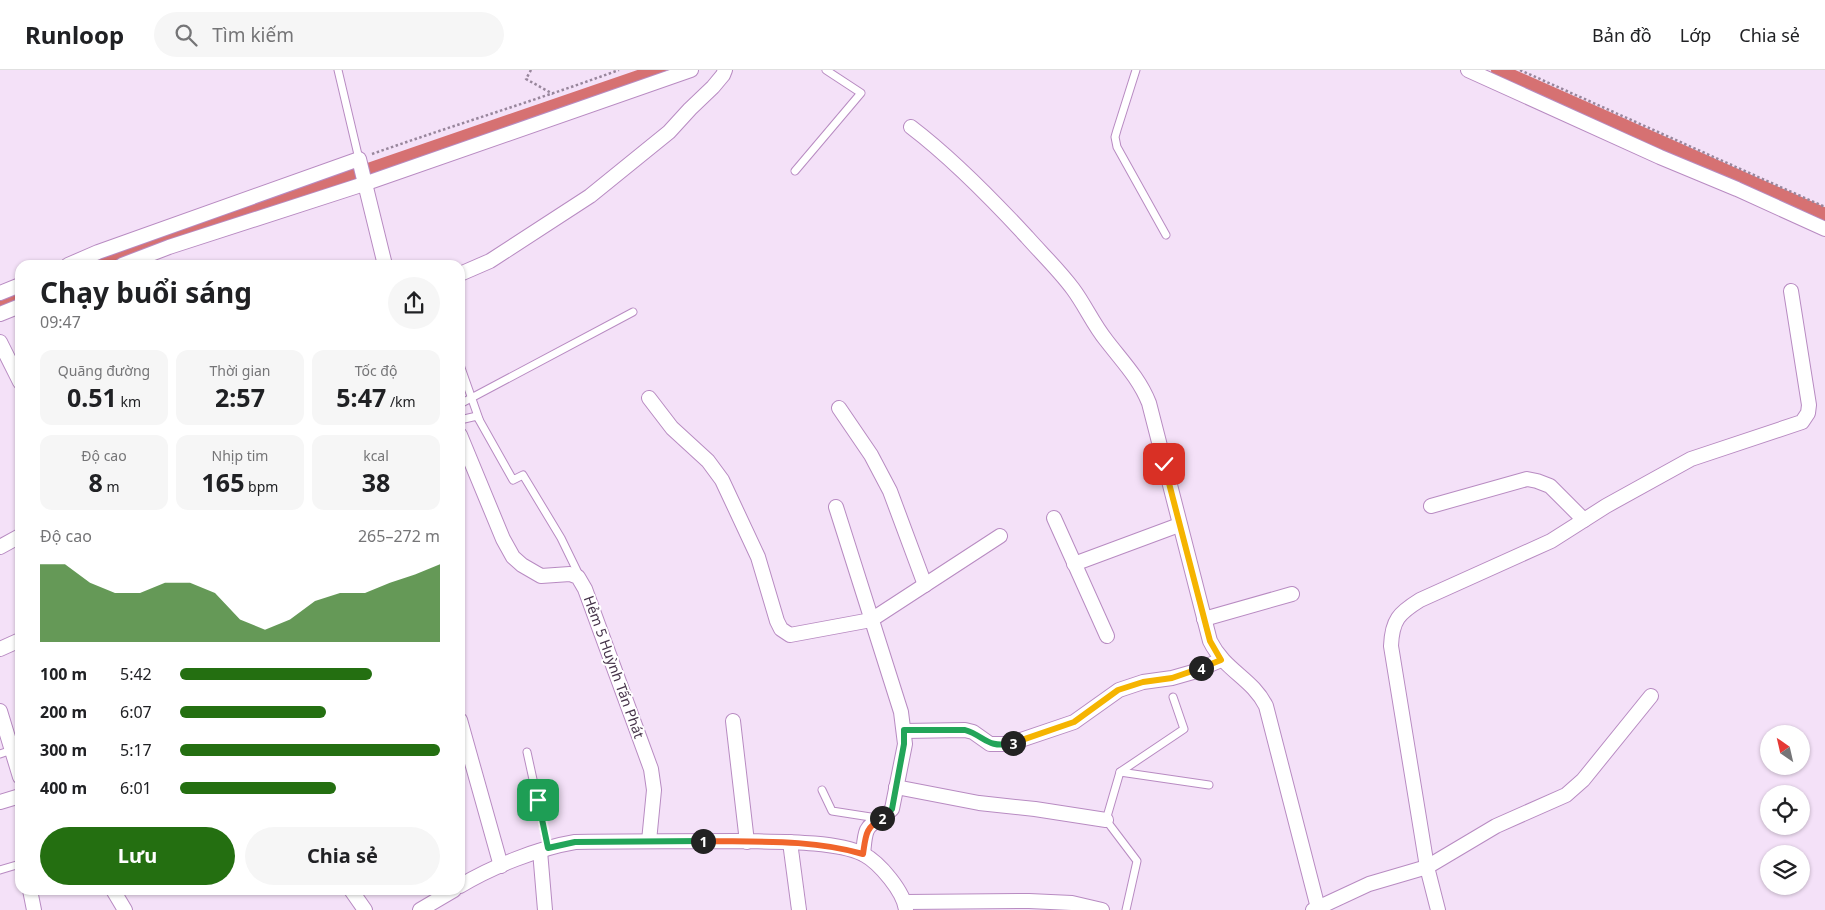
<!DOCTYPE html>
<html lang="vi">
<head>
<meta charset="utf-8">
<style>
	:root { --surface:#fff; --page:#f6f6f6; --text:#202124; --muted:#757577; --line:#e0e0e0; --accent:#246f11 }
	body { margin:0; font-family:"Noto Sans",sans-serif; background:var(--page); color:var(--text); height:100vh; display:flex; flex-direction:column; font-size:19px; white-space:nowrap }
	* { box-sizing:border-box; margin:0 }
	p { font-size:16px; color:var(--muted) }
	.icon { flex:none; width:28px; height:28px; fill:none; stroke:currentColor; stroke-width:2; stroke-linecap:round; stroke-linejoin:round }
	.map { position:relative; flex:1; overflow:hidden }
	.side { position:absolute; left:15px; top:190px; width:450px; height:635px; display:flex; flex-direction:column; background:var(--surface); border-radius:15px; box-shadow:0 1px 4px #0004 }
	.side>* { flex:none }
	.needle { width:32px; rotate:326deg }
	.fabs { position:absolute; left:1760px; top:655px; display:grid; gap:10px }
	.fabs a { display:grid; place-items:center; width:50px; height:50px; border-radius:50%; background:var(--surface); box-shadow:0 1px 4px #0004; font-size:25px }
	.pin { position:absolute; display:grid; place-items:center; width:42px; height:42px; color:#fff; margin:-21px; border-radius:10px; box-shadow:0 2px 8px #0006 }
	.km { position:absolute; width:25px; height:25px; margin:-12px; border-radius:50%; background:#222; color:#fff; font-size:14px; line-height:25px; text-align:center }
	.round { display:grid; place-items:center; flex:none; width:52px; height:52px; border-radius:26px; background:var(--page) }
	.headline { display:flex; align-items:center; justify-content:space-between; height:85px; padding:0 25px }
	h1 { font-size:28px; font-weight:700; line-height:38px }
	.figures { display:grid; grid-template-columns:repeat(3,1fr); gap:8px; height:85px; padding:5px 25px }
	.figures div { display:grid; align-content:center; border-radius:12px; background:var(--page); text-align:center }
	.figures b { font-size:25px; font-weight:700 }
	.figures small { font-size:14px; font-weight:400 }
	.figures p { font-size:14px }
	.chart { height:140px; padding:10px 25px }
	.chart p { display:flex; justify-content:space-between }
	.chart svg { width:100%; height:90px; margin-top:5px; fill:var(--accent); opacity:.7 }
	.button { display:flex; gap:10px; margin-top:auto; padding:10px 25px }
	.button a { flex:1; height:58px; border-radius:30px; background:var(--accent); color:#fff; font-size:20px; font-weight:700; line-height:58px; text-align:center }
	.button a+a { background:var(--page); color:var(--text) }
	ul { padding:0 25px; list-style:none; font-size:16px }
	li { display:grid; grid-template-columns:80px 60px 1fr; align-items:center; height:38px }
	li i { height:12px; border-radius:6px; background:var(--accent) }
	header { display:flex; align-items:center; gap:30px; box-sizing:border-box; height:70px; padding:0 25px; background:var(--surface); border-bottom:1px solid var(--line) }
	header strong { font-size:24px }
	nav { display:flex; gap:28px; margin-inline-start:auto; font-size:18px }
	.search { width:350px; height:45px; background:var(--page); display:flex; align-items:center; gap:12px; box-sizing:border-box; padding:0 18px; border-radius:28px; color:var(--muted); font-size:19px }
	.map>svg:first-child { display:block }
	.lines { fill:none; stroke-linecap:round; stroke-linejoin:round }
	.canal { stroke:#d67172; stroke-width:14 }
	.lane-casing { stroke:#b88bc2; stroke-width:9 }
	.street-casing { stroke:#b88bc2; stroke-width:16 }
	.path { stroke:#98869c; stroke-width:2.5; stroke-dasharray:2.5 2.5; stroke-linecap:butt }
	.lane { stroke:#fff; stroke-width:7 }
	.street { stroke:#fff; stroke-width:14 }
	.split-1-casing { stroke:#fff; stroke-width:10 }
	.split-2-casing { stroke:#fff; stroke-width:10 }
	.split-3-casing { stroke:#fff; stroke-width:10 }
	.split-4-casing { stroke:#fff; stroke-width:10 }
	.split-5-casing { stroke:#fff; stroke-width:10 }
	.split-1 { stroke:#22a559; stroke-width:6 }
	.split-2 { stroke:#f0652b; stroke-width:6 }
	.split-3 { stroke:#22a559; stroke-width:6 }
	.split-4 { stroke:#f5b400; stroke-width:6 }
	.split-5 { stroke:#f5b400; stroke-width:6 }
	.labels { text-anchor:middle; stroke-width:4; stroke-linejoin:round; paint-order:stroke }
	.street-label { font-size:14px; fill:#453349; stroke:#fff }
</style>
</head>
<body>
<header>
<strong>Runloop</strong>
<div class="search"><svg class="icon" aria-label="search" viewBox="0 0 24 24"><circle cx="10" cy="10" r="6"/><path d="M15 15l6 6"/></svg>Tìm kiếm</div>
<nav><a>Bản đồ</a><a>Lớp</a><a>Chia sẻ</a></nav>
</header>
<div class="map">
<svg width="1825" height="840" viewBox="0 0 1825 840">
	<rect width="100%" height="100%" fill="#f4e1f8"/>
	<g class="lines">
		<g class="canal">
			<path d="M1498,0l327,145"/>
			<path d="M92,195l567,-195"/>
			<path d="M0,234l20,-9"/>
		</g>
		<g class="lane-casing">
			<g id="lane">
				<path d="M338,0l21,89"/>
				<path d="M1136,0l-19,60 -2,7 2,10 49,88"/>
				<path d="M795,101l66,-78 -35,-23"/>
				<path d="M460,295l19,54"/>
				<path d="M460,334l173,-92"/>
				<path d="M460,350l17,-4 36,64 10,-5 38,63 19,39"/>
				<path d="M527,682l21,96"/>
				<path d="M0,684l12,-4"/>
				<path d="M1120,702l64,-43 -11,-32"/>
				<path d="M822,720l10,21 45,7"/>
				<path d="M0,800l20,-6"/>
				<path d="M1126,840l11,-49 -31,-41 14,-48 89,13"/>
			</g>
		</g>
		<g class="street-casing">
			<g id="street">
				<path d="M1468,0l192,87 77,32 88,40"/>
				<path d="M911,57c42,32 80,71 116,110 15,17 32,33 46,52 12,16 20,35 33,51 16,21 33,38 43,63l61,238c15,30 42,37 56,65l52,202"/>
				<path d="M68,195l30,-13 261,-93 26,106"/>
				<path d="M122,195l47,-18 195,-63 327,-114"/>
				<path d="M460,204l30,-13 100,-65 79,-64 21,-23 23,-22 10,-12 2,-5"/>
				<path d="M0,223l20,-8"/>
				<path d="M0,244l20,-8"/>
				<path d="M0,272l20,40"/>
				<path d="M649,328l23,30 36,33 14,19 36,77 19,64 4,8 9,6 81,-15 129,-84"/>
				<path d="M839,338l32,47 19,36 35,94"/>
				<path d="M460,365l43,104 10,18 9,8 19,11 29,-2 8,3 7,12 66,180 3,21 -5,51"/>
				<path d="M1431,436l96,-27 10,2 13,5 34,34"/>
				<path d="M836,437l65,205 4,32 -13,65c-7,8 -20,11 -25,21 -3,7 -3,17 -4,24"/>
				<path d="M1054,448l53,118"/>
				<path d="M0,477l20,-11"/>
				<path d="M1074,494l105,-39"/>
				<path d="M1204,549l88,-25"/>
				<path d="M0,579l20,-9"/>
				<path d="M0,641l20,66"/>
				<path d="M460,650l41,146"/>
				<path d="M733,651l14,121"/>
				<path d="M904,661l61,-1 8,2 17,12h19l65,-22 45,-32 24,-8 29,-4 21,-6 28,-12"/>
				<path d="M896,717l83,16 56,6 71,11"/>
				<path d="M0,732l20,-6"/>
				<path d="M790,772l9,68"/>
				<path d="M540,781l5,59"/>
				<path d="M460,816c31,-19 79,-38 115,-44 54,-1 109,-1 164,-1 33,1 95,-1 124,13 17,9 41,38 43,56"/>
				<path d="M30,820l4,20"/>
				<path d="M113,820l12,20"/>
				<path d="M351,820l14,20"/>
				<path d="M905,832l124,-1 43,2 30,7"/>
				<path d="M420,840l34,-20"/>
				<path d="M1313,840l56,-26 58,-17 69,-41 70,-31 17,-15 68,-84"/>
				<path d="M1438,840l-11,-43 -36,-221c1,-26 8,-33 29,-46l131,-59 55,-35 85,-47 111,-37 6,-9 1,-8 -18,-114"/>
			</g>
		</g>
		<g class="path">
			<path d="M531,0l-5,9 27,15"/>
			<path d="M1520,0l305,137"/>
			<path d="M372,84c82,-29 165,-54 247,-84"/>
		</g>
		<use href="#lane" class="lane"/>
		<use href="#street" class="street"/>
	</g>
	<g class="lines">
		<g class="split-1-casing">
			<path id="split-1" d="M538,730l10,48 27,-6 128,-1"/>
		</g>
		<g class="split-2-casing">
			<path id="split-2" d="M703,771c54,1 108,-2 160,13 3,-19 2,-26 19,-36"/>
		</g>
		<g class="split-3-casing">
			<path id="split-3" d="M882,748l10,-9 12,-65v-14h61c20,6 22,19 48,13"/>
		</g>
		<g class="split-4-casing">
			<path id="split-4" d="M1013,673l61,-21 44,-32 25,-8 29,-4 29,-10"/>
		</g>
		<g class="split-5-casing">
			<path id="split-5" d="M1164,394l46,177 11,19 -20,8"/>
		</g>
		<use href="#split-1" class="split-1"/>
		<use href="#split-2" class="split-2"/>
		<use href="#split-3" class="split-3"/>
		<use href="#split-4" class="split-4"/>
		<use href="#split-5" class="split-5"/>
	</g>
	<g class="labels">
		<g class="street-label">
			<text transform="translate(614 597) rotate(70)" y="5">Hẻm 5 Huỳnh Tấn Phát</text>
		</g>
	</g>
</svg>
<div class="fabs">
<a><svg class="needle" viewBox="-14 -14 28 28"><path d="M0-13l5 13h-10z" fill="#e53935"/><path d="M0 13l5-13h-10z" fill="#757577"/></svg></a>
<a><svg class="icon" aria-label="locate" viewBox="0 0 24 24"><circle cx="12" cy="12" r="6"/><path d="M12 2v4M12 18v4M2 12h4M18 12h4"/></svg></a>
<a><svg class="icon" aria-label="layers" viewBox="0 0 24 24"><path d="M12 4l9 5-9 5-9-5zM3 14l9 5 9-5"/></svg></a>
</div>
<div class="pin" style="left:538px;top:730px;background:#1e9e55"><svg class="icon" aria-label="arrive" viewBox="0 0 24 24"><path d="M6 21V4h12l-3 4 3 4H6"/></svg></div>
<div class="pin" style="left:1164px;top:394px;background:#d93025"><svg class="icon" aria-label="check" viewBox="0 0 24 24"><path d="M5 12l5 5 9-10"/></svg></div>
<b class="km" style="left:703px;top:771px">1</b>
<b class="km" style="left:882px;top:748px">2</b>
<b class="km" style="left:1013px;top:673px">3</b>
<b class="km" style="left:1201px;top:598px">4</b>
<section class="side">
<div class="headline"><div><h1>Chạy buổi sáng</h1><p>09:47</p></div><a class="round"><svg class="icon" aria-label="share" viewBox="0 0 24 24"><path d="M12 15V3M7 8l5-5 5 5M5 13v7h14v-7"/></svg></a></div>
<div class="figures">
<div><p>Quãng đường</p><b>0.51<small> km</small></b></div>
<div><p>Thời gian</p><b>2:57</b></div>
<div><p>Tốc độ</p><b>5:47<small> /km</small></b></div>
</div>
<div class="figures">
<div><p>Độ cao</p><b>8<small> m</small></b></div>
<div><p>Nhịp tim</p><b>165<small> bpm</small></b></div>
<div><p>kcal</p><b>38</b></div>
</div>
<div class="chart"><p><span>Độ cao</span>265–272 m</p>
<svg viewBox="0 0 160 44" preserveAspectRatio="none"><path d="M0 44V6L10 6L20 15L30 20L40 20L50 15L60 15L70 20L80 33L90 38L100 33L110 24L120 20L130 20L140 15L150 11L160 6V44z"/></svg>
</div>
<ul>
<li><b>100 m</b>5:42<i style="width:74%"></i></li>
<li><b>200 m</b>6:07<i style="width:56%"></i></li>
<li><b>300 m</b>5:17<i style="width:100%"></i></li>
<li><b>400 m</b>6:01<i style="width:60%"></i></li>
</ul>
<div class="button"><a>Lưu</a><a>Chia sẻ</a></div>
</section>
</div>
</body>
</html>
